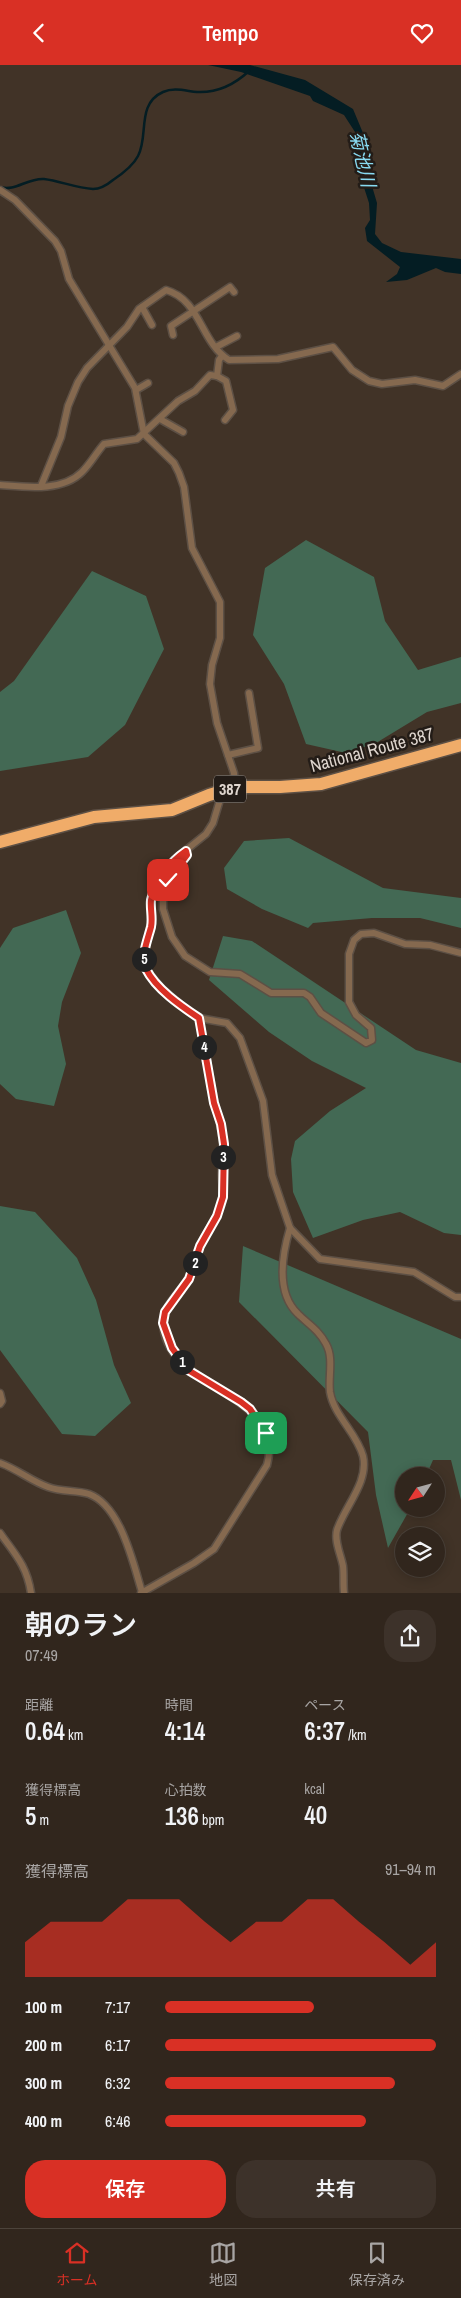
<!DOCTYPE html>
<html lang="ja">
<head>
<meta charset="utf-8">
<style>
	:root { --surface:#31261d; --page:#3d322a; --text:#f1f3f6; --muted:#a8a5a4; --line:#4c433b; --accent:#d93025 }
	body { margin:0; font-family:"Archivo Narrow","Noto Sans JP",sans-serif; background:var(--page); color:var(--text); height:100vh; display:flex; flex-direction:column; font-size:19px; white-space:nowrap }
	* { box-sizing:border-box; margin:0 }
	p { font-size:16px; color:var(--muted) }
	.icon { flex:none; width:28px; height:28px; fill:none; stroke:currentColor; stroke-width:2; stroke-linecap:round; stroke-linejoin:round }
	.map { position:relative; height:1528px; overflow:hidden }
	.sheet { display:flex; flex-direction:column; background:var(--surface); flex:1 }
	.sheet>* { flex:none }
	.needle { width:32px; rotate:234deg }
	.tools { position:absolute; left:395px; top:1402px; display:grid; gap:10px }
	.tools a { display:grid; place-items:center; width:50px; height:50px; border-radius:50%; background:var(--surface); box-shadow:0 2px 12px #0003,0 0 0 1px var(--line); font-size:25px }
	.pin { position:absolute; display:grid; place-items:center; width:42px; height:42px; color:#fff; margin:-21px; border-radius:10px; box-shadow:0 2px 8px #0006 }
	.km { position:absolute; width:25px; height:25px; margin:-12px; border-radius:50%; background:#222; color:#fff; font-size:14px; line-height:25px; text-align:center }
	.round { display:grid; place-items:center; flex:none; width:52px; height:52px; border-radius:20px; background:var(--page) }
	.headline { display:flex; align-items:center; justify-content:space-between; height:85px; padding:0 25px }
	h1 { font-size:28px; font-weight:600; line-height:38px }
	.stats { display:grid; grid-template-columns:repeat(3,1fr); gap:8px; height:85px; padding:5px 25px }
	.stats div { display:grid; align-content:center }
	.stats b { font-size:25px; font-weight:600 }
	.stats small { font-size:14px; font-weight:400 }
	.stats p { font-size:14px }
	.chart { height:140px; padding:10px 25px }
	.chart p { display:flex; justify-content:space-between }
	.chart svg { width:100%; height:90px; margin-top:5px; fill:var(--accent); opacity:.7 }
	.action { display:flex; gap:10px; margin-top:auto; padding:10px 25px }
	.action a { flex:1; height:58px; border-radius:20px; background:var(--accent); color:#fff; font-size:20px; font-weight:600; line-height:58px; text-align:center }
	.action a+a { background:var(--page); color:var(--text) }
	ul { padding:0 25px; list-style:none; font-size:16px }
	li { display:grid; grid-template-columns:80px 60px 1fr; align-items:center; height:38px }
	li i { height:12px; border-radius:6px; background:var(--accent) }
	header { display:flex; justify-content:space-between; align-items:center; height:65px; padding:0 25px; background:var(--accent); color:#fff; font-size:22px; font-weight:600 }
	.tabs { display:flex; justify-content:space-around; align-items:center; height:70px; border-top:1px solid var(--line); background:var(--surface); font-size:14px; color:var(--muted) }
	.tabs a { display:grid; justify-items:center; gap:2px }
	.tabs .selected { color:var(--accent) }
	.map>svg:first-child { display:block }
	.green { fill:#436954 }
	.water { fill:#041d23 }
	.lines { fill:none; stroke-linecap:round; stroke-linejoin:round }
	.stream { stroke:#041d23; stroke-width:2.5 }
	.street-casing { stroke:#5d5045; stroke-width:9 }
	.highway-casing { stroke:#5d5045; stroke-width:15 }
	.street { stroke:#85694f; stroke-width:6 }
	.highway { stroke:#f0ac69; stroke-width:12 }
	.route-casing { stroke:#fff; stroke-width:10 }
	.route { stroke:#d93025; stroke-width:6 }
	.labels { text-anchor:middle; stroke-width:5; stroke-linejoin:round; paint-order:stroke }
	.shield { fill:#231c17; stroke:#a69e97; stroke-width:1 }
	.shield-label { font-size:16px; font-weight:bold; fill:#ded5ce }
	.street-label { font-size:18px; fill:#ded5ce; stroke:#231c17 }
	.water-label { font-size:19px; font-style:italic; fill:#88daf1; stroke:#231c17 }
</style>
</head>
<body>
<header><svg class="icon" aria-label="back" viewBox="0 0 24 24"><path d="M15 5l-7 7 7 7"/></svg>Tempo<svg class="icon" aria-label="heart" viewBox="0 0 24 24"><path d="M12 20l-8-8c-3-5 5-10 8-4 3-6 11-1 8 4z"/></svg></header>
<div class="map">
<svg width="461" height="1528" viewBox="0 0 461 1528">
	<rect width="100%" height="100%" fill="#413327"/>
	<g class="green">
		<path d="M306,475l68,37 11,44 33,49 43,-13v46l-34,9 -51,31 -30,10 -40,-9 -22,-60 -31,-49 12,-67z"/>
		<path d="M92,506l54,25 18,53 -39,76 -37,32 -88,14v-79l14,-11z"/>
		<path d="M289,773l94,50 78,10v30l-41,-10h-48l-59,5 -5,5 -46,-19 -35,-20 -3,-21 20,-27z"/>
		<path d="M66,845l15,43 -19,49 -4,24 8,38 -12,42 -38,-7 -16,-15v-136l13,-20z"/>
		<path d="M223,871l29,5 164,109 45,13v172l-17,-2 -44,-21 -37,8 -50,18 -20,-46 -2,-33 4,-18 35,-30 36,-23 -54,-27 -43,-29 -60,-52z"/>
		<path d="M0,1141l35,6 42,46 19,42 18,65 17,38 -36,33 -33,-2 -62,-84z"/>
		<path d="M243,1181l218,93v161l-10,-40h-18l-7,16h-22v33h6l-22,39 -12,-53 -8,-63 -129,-130z"/>
	</g>
	<path class="water" d="M208,0h42l55,15 48,29 10,24 3,33 11,37 -2,31 7,9 19,9 60,7v15l-16,-2 -9,-4 -29,12 -21,2 11,-8 3,-7 -33,-26 -2,-13 5,-8 -1,-17 -10,-31 -4,-40 -11,-17 -31,-14 -3,-5 -69,-24z"/>
	<g class="lines">
		<path class="stream" d="M0,122c15,5 27,-9 44,-8 16,2 32,9 49,10 8,0 14,-4 20,-9 9,-6 20,-14 25,-24 11,-20 -2,-52 25,-64 11,-5 23,-1 34,0 20,1 37,-7 52,-21"/>
		<g class="street-casing">
			<g id="street">
				<path d="M0,125l15,10 40,41 6,10 8,28 66,109 9,46 30,29 5,10 5,14 8,61 28,54v36l-8,27 -2,19 7,39 17,50 1,14"/>
				<path d="M142,242l10,18"/>
				<path d="M173,270l-2,-9 59,-39 4,5"/>
				<path d="M216,282l21,-11"/>
				<path d="M217,311l2,-16 3,-4"/>
				<path d="M136,325l12,-7"/>
				<path d="M160,354l23,13"/>
				<path d="M0,420c26,2 62,7 82,-13 9,-9 14,-19 22,-28l33,-5 41,-38 17,-10 15,-16 7,1 9,5 7,29 -8,10"/>
				<path d="M41,421l20,-49 7,-31 10,-24 9,-14 40,-41 12,-18 27,-19c35,10 34,52 63,70l49,-1 55,-12 19,23 17,11 13,3 33,-4 28,6 18,-12"/>
				<path d="M228,690l30,-7 -9,-55"/>
				<path d="M219,727v11l-6,20 -7,11 -31,25 -14,18 -8,17 -2,8v21l-7,32 1,13 16,20 28,24 10,6 28,5 13,15 23,63 9,74 18,53 30,31 94,13 41,25h6"/>
				<path d="M186,786l1,5 -19,24 -5,12v17l9,28 13,19 25,16 30,2 31,19h33l6,4 11,16 45,30 6,-3 -1,-12 -15,-13 -7,-13v-48l5,-14 7,-6 13,-1 31,11 25,1 31,8"/>
				<path d="M290,1163c-8,27 -14,65 8,86 10,10 21,16 28,30 8,14 2,33 4,48 4,24 27,41 33,64 6,26 -18,50 -26,74 -3,11 4,25 6,36 1,9 0,18 1,27"/>
				<path d="M0,1328l2,8 -2,3"/>
				<path d="M0,1398c17,6 31,18 48,24 13,5 28,3 41,7 32,12 44,69 53,98"/>
				<path d="M0,1468c15,21 27,33 31,60"/>
				<path d="M141,1528l53,-30 20,-14 53,-84c20,-74 -101,-73 -104,-142 0,-18 18,-31 26,-46 6,-10 6,-22 11,-32 8,-16 20,-29 23,-47 1,-9 -2,-18 -1,-27 0,-9 1,-18 1,-26 0,-16 -6,-30 -9,-45 -5,-27 -10,-54 -15,-82"/>
			</g>
		</g>
		<g class="highway-casing">
			<path id="highway" d="M0,777l94,-25 78,-7 37,-15 26,-8h45l41,-3 140,-39"/>
		</g>
		<use href="#street" class="street"/>
		<use href="#highway" class="highway"/>
	</g>
	<g class="lines">
		<g class="route-casing">
			<path id="route" d="M168,815l19,-25 -1,-4c-16,11 -31,30 -35,49 -1,9 2,18 0,27 -3,12 -11,30 -5,42 10,20 35,37 53,49l15,85 7,21 3,20 -1,53 -6,19 -17,30 -11,33 -24,33 -2,11 9,25 16,22 53,32 9,7 16,24"/>
		</g>
		<use href="#route" class="route"/>
	</g>
	<g class="labels">
		<rect class="shield" x="214" y="710.5" width="32" height="27" rx="4"/>
		<g class="shield-label">
			<text x="230" y="730">387</text>
		</g>
		<g class="street-label">
			<text transform="translate(372 685) rotate(-15)" y="6">National Route 387</text>
		</g>
		<g class="water-label">
			<text transform="translate(363 94) rotate(77)" y="7">菊池川</text>
		</g>
	</g>
</svg>
<div class="tools">
<a><svg class="needle" viewBox="-14 -14 28 28"><path d="M0-13l5 13h-10z" fill="#e53935"/><path d="M0 13l5-13h-10z" fill="#a8a5a4"/></svg></a>
<a><svg class="icon" aria-label="layers" viewBox="0 0 24 24"><path d="M12 4l9 5-9 5-9-5zM3 14l9 5 9-5"/></svg></a>
</div>
<div class="pin" style="left:266px;top:1368px;background:#1e9e55"><svg class="icon" aria-label="arrive" viewBox="0 0 24 24"><path d="M6 21V4h12l-3 4 3 4H6"/></svg></div>
<div class="pin" style="left:168px;top:815px;background:#d93025"><svg class="icon" aria-label="check" viewBox="0 0 24 24"><path d="M5 12l5 5 9-10"/></svg></div>
<b class="km" style="left:182px;top:1297px">1</b>
<b class="km" style="left:195px;top:1198px">2</b>
<b class="km" style="left:223px;top:1092px">3</b>
<b class="km" style="left:204px;top:982px">4</b>
<b class="km" style="left:144px;top:894px">5</b>
</div>
<section class="sheet">
<div class="headline"><div><h1>朝のラン</h1><p>07:49</p></div><a class="round"><svg class="icon" aria-label="share" viewBox="0 0 24 24"><path d="M12 15V3M7 8l5-5 5 5M5 13v7h14v-7"/></svg></a></div>
<div class="stats">
<div><p>距離</p><b>0.64<small> km</small></b></div>
<div><p>時間</p><b>4:14</b></div>
<div><p>ペース</p><b>6:37<small> /km</small></b></div>
</div>
<div class="stats">
<div><p>獲得標高</p><b>5<small> m</small></b></div>
<div><p>心拍数</p><b>136<small> bpm</small></b></div>
<div><p>kcal</p><b>40</b></div>
</div>
<div class="chart"><p><span>獲得標高</span>91–94 m</p>
<svg viewBox="0 0 160 44" preserveAspectRatio="none"><path d="M0 44V27L10 17L20 17L30 17L40 6L50 6L60 6L70 17L80 27L90 17L100 17L110 6L120 6L130 17L140 27L150 38L160 27V44z"/></svg>
</div>
<ul>
<li><b>100 m</b>7:17<i style="width:55%"></i></li>
<li><b>200 m</b>6:17<i style="width:100%"></i></li>
<li><b>300 m</b>6:32<i style="width:85%"></i></li>
<li><b>400 m</b>6:46<i style="width:74%"></i></li>
</ul>
<div class="action"><a>保存</a><a>共有</a></div>
</section>
<nav class="tabs">
<a class="selected"><svg class="icon" aria-label="home" viewBox="0 0 24 24"><path d="M3 11l9-7 9 7M6 9v11h12V9"/></svg>ホーム</a>
<a><svg class="icon" aria-label="map" viewBox="0 0 24 24"><path d="M3 6l6-2 6 2 6-2v14l-6 2-6-2-6 2zM9 4v14M15 6v14"/></svg>地図</a>
<a><svg class="icon" aria-label="saved" viewBox="0 0 24 24"><path d="M7 4h10v16l-5-4-5 4z"/></svg>保存済み</a>
</nav>
</body>
</html>
